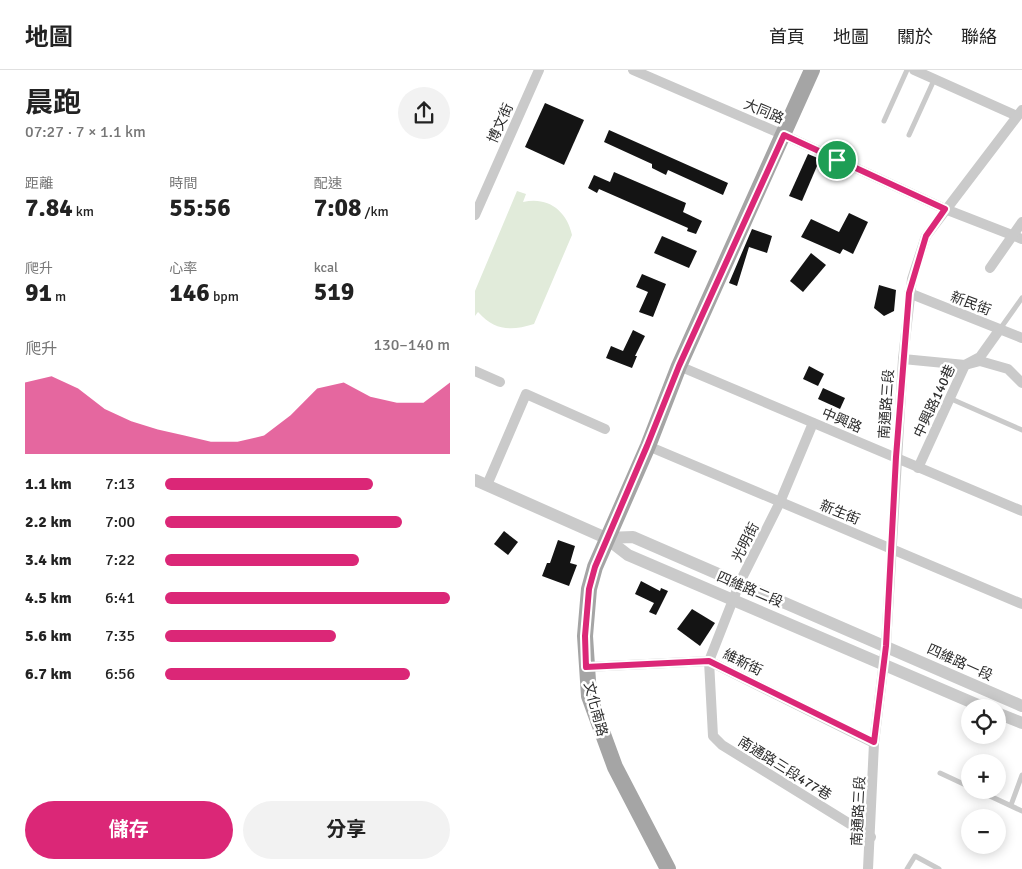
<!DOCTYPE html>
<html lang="zh-TW">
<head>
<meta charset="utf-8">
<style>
	:root { --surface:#fff; --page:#f2f2f2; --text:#222; --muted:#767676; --line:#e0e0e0; --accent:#db2777 }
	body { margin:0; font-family:Signika,"Noto Sans TC",sans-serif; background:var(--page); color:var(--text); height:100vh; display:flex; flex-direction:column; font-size:19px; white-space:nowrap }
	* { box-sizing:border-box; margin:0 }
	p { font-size:16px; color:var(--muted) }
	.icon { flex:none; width:28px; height:28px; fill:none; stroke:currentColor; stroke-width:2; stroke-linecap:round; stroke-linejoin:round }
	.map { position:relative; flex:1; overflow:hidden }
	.details { display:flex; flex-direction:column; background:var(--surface); width:475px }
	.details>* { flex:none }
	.buttons { position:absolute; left:486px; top:629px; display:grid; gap:10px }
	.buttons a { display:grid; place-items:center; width:45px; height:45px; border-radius:50%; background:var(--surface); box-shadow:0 2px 12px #0003; font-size:25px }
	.pin { position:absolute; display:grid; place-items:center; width:42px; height:42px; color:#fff; margin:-21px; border:2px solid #fff; border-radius:50%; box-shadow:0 1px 5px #0007 }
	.round { display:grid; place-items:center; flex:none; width:52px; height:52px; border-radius:26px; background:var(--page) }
	.headline { display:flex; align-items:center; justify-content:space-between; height:85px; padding:0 25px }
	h1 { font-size:28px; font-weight:700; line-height:38px }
	.figures { display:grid; grid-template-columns:repeat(3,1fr); gap:8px; height:85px; padding:5px 25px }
	.figures div { display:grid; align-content:center }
	.figures b { font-size:25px; font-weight:700 }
	.figures small { font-size:14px; font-weight:400 }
	.figures p { font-size:14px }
	.chart { height:140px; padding:10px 25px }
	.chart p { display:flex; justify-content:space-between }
	.chart svg { width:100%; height:90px; margin-top:5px; fill:var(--accent); opacity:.7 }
	.cta { display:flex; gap:10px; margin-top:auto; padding:10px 25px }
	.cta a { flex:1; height:58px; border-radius:30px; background:var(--accent); color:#fff; font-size:20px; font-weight:700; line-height:58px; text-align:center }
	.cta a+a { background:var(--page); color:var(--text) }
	ul { padding:0 25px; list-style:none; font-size:16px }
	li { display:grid; grid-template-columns:80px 60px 1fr; align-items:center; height:38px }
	li i { height:12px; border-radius:6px; background:var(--accent) }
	header { display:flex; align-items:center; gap:30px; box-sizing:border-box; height:70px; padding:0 25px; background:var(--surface); border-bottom:1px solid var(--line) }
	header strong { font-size:24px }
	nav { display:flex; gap:28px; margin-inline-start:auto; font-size:18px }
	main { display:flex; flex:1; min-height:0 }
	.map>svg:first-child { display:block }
	.green { fill:#e1ebda }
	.building { fill:#141414 }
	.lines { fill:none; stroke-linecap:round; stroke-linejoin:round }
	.service { stroke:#cacaca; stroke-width:5 }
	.minor { stroke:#cacaca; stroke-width:10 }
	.tertiary { stroke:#cacaca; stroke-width:12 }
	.primary { stroke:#a5a5a5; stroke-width:16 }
	.route-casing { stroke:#fff; stroke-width:10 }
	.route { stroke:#db2777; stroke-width:6 }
	.labels { text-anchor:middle; stroke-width:5; stroke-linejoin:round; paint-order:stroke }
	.street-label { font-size:14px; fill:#2d2d2d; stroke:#fff }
</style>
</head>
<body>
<header>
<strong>地圖</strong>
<nav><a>首頁</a><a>地圖</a><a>關於</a><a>聯絡</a></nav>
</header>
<main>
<section class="details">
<div class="headline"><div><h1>晨跑</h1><p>07:27 · 7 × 1.1 km</p></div><a class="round"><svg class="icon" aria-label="share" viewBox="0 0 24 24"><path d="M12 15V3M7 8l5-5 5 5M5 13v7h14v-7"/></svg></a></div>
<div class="figures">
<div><p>距離</p><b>7.84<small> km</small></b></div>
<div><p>時間</p><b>55:56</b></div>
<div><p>配速</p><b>7:08<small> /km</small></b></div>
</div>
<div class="figures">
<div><p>爬升</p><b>91<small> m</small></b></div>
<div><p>心率</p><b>146<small> bpm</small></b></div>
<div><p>kcal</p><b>519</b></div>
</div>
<div class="chart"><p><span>爬升</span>130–140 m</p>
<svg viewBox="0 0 160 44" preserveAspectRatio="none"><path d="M0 44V9L10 6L20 12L30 22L40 28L50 32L60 35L70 38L80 38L90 35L100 25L110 12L120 9L130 16L140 19L150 19L160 9V44z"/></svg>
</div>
<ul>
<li><b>1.1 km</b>7:13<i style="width:73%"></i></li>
<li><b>2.2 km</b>7:00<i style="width:83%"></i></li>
<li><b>3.4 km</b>7:22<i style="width:68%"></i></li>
<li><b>4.5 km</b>6:41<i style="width:100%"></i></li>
<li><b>5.6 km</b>7:35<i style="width:60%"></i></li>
<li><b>6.7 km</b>6:56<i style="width:86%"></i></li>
</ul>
<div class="cta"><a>儲存</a><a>分享</a></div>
</section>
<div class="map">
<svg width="547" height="799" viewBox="0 0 547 799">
	<rect width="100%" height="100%" fill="#fff"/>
	<path class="green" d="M42,121l9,3 -3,8c25,-6 44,9 49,33l-38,89c-23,7 -39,7 -56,-12l-3,4v-25z"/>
	<g class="building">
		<path d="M70,33l39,17 -20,45 -39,-18z"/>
		<path d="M134,60l119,53 -5,12 -55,-25 -2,5 -14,-7v-4l-48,-22z"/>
		<path d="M333,84l12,5 -18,42 -13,-5z"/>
		<path d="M139,102l72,31 -3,9 19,9 -6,13 -9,-3 1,-3 -89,-39 -2,4 -9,-5 6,-13 16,7z"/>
		<path d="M374,143l19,9 -15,32 -10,-5 -3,5 -39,-17 10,-18 28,13z"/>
		<path d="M277,159l20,7 -5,17 -18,-6 -12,39 -8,-3z"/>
		<path d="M187,166l35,15 -8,17 -35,-15z"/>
		<path d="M336,183l15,12 -23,27 -13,-11z"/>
		<path d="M167,204l24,10 -13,33 -14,-5 9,-20 -12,-5z"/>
		<path d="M404,215l17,5 -2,21 -10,5 -10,-8z"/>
		<path d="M158,260l12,6 -10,20h2l-5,12 -26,-10 5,-12 12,5z"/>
		<path d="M334,296l15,8 -6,12 -15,-7z"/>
		<path d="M348,318l22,10 -5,11 -22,-10z"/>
		<path d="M29,461l14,11 -10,13 -14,-11z"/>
		<path d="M83,470l17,6 -5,17 7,2 -8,21 -27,-10 5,-13h3z"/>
		<path d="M166,511l19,10 1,-3 7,3 -12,24 -7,-3 5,-9 -19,-9z"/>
		<path d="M217,539l23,14 -15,23 -23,-17z"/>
	</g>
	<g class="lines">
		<g class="service">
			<path d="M409,51l23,-51"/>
			<path d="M434,65l25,-55"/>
			<path d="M525,259l22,-31"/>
			<path d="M474,328l73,32"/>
			<path d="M465,703l30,14"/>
			<path d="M502,720l45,21"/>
			<path d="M536,735l11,-30"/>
			<path d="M432,799l8,-13 24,13"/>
		</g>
		<g class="minor">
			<path d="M158,0l151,65 161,74 77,30"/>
			<path d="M439,0l103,46"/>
			<path d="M0,145l64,-145"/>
			<path d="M515,198l32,-46"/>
			<path d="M434,223l113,45"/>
			<path d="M428,289l62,6 15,-4 28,8 14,14"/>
			<path d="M204,296l343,145"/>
			<path d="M0,301l25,11"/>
			<path d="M338,353l-33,79 -40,80 -31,79 4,75 9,9 149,92"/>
			<path d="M173,376l374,158"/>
			<path d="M443,398l47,-103 15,-8 20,-28"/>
			<path d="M12,415l39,-91 79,35"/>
			<path d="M111,597l123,-6 165,82"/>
			<path d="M393,799l6,-126 12,-98 17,-286 9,-80 14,-43 96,-126"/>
		</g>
		<g class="tertiary">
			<path d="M0,410l131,58 22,17 357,153"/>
			<path d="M131,468l27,-1 389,169"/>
			<path d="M522,643l25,10"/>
		</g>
		<path class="primary" d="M193,799l-53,-102 -26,-71 -4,-60 4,-47 6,-22 53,-121 31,-80 133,-296"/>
	</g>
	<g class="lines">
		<g class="route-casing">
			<path id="route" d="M309,65l161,74 -19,27 -17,57 -13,164 -10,189 -12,96 -165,-81 -123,6 -1,-31 4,-47 6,-22 52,-121 32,-80z"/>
		</g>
		<use href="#route" class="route"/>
	</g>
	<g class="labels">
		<g class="street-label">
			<text transform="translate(289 41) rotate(23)" y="5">大同路</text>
			<text transform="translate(25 53) rotate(-66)" y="5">博文街</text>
			<text transform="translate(496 233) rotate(21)" y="5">新民街</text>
			<text transform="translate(459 331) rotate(-65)" y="5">中興路140巷</text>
			<text transform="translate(411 334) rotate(-86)" y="5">南通路三段</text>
			<text transform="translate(367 350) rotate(23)" y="5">中興路</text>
			<text transform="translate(365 442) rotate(22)" y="5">新生街</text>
			<text transform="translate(270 472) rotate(-63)" y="5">光明街</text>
			<text transform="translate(275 519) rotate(23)" y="5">四維路二段</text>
			<text transform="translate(268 592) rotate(26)" y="5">維新街</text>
			<text transform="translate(485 592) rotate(24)" y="5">四維路一段</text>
			<text transform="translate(121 639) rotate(75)" y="5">文化南路</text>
			<text transform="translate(310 698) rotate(32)" y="5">南通路三段477巷</text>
			<text transform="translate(383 741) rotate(-87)" y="5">南通路三段</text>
		</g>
	</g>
</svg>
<div class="buttons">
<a><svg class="icon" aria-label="locate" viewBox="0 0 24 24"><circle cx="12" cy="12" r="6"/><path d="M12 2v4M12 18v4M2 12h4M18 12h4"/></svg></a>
<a>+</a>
<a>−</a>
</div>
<div class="pin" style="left:362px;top:90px;background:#1e9e55"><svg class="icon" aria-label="arrive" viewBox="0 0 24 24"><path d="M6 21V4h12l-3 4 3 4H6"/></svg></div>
</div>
</main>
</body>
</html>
